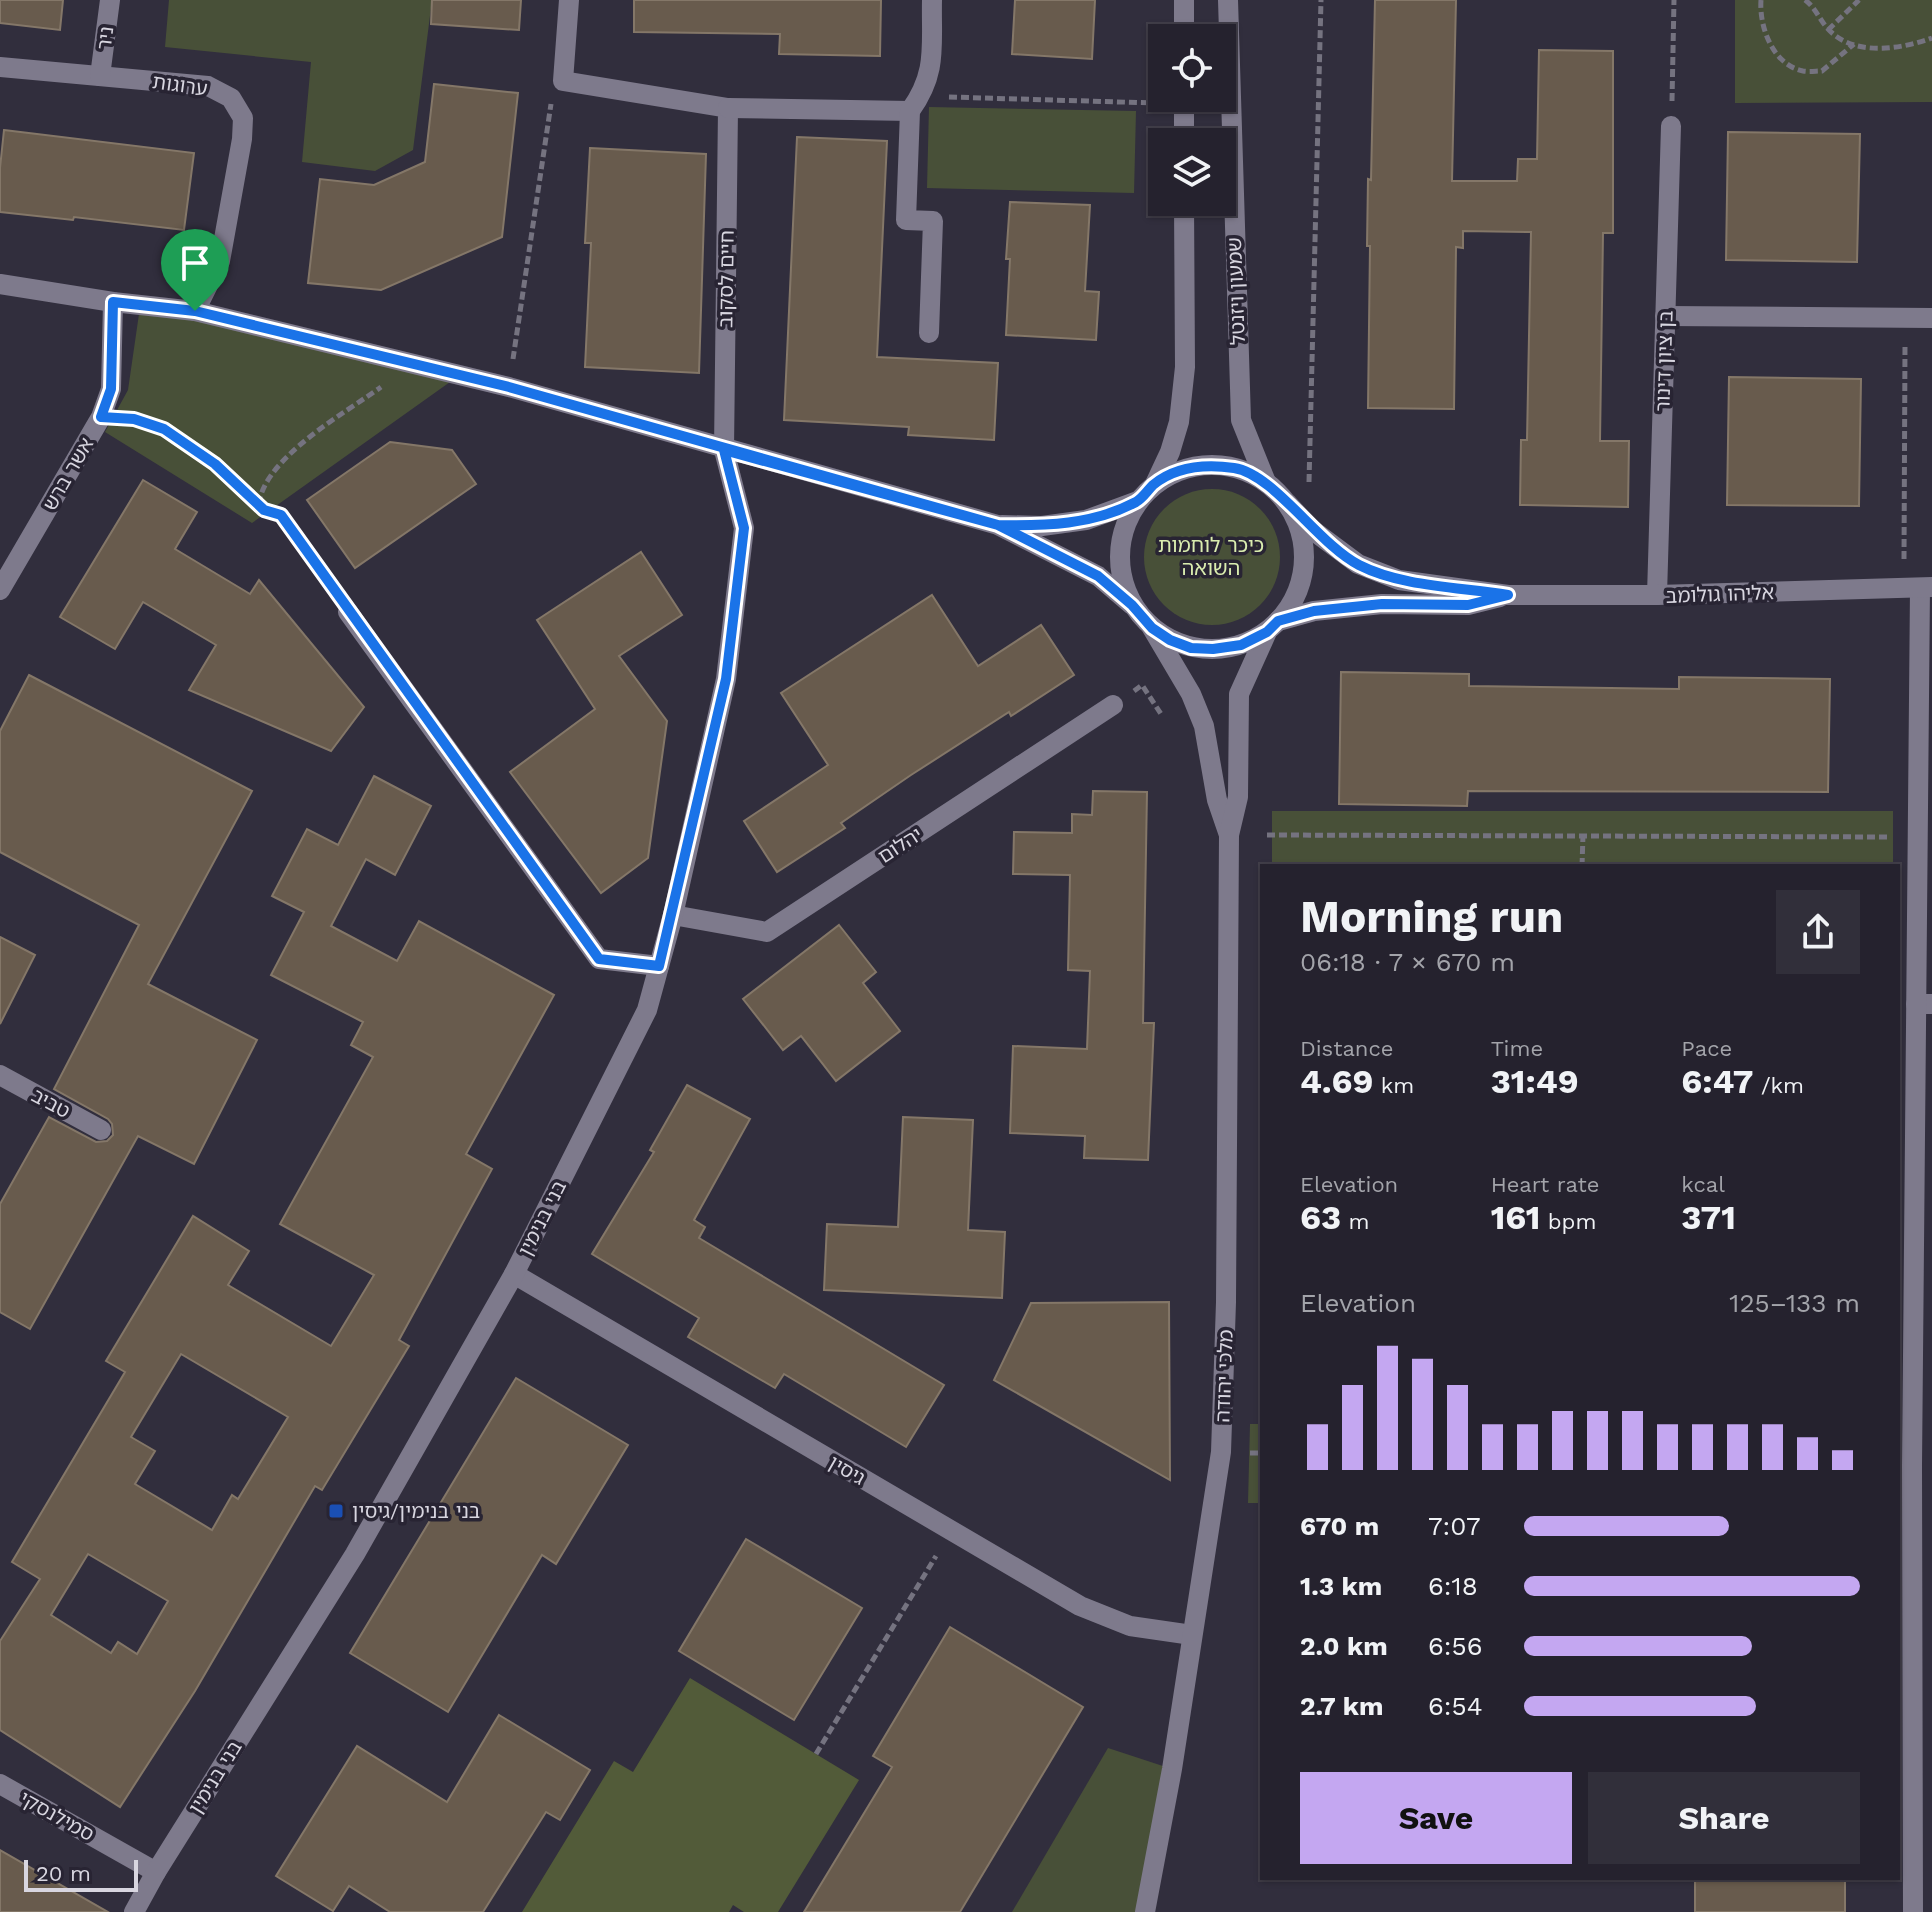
<!DOCTYPE html>
<html lang="en">
<head>
<meta charset="utf-8">
<style>
	:root { --surface:#25222e; --page:#312f3a; --text:#f1f3f6; --muted:#a3a4aa; --line:#423f4a; --accent:#c4a7f1 }
	body { margin:0; font-family:"Work Sans","Noto Sans Hebrew",sans-serif; background:var(--page); color:var(--text); height:100vh; display:flex; flex-direction:column; font-size:30px; white-space:nowrap }
	* { box-sizing:border-box; margin:0 }
	p { font-size:26px; color:var(--muted) }
	.icon { flex:none; width:44px; height:44px; fill:none; stroke:currentColor; stroke-width:2; stroke-linecap:round; stroke-linejoin:round }
	.map { position:relative; flex:1; overflow:hidden }
	.details { position:absolute; left:1260px; top:864px; width:640px; height:1016px; display:flex; flex-direction:column; background:var(--surface); border-radius:0px; box-shadow:0 2px 6px #0004,0 0 0 2px var(--line) }
	.details>* { flex:none }
	.fabs { position:absolute; left:1148px; top:24px; display:grid; gap:16px }
	.fabs a { display:grid; place-items:center; width:88px; height:88px; border-radius:0px; background:var(--surface); box-shadow:0 2px 6px #0004,0 0 0 2px var(--line); font-size:40px }
	.scale { position:absolute; left:24px; bottom:20px; width:114px; box-sizing:border-box; padding-left:8px; border:4px solid #d8d6e0; border-top:0; font-size:22px; line-height:28px; white-space:nowrap; color:#d8d6e0; -webkit-text-stroke:6px #282433; paint-order:stroke }
	.pin { position:absolute; display:grid; place-items:center; width:68px; height:68px; color:#fff; margin:-82px -34px; border-radius:50% 50% 50% 0; rotate:-45deg; box-shadow:0 0 8px #0007 }
	.pin .icon { rotate:45deg }
	.round { display:grid; place-items:center; flex:none; width:84px; height:84px; border-radius:0px; background:var(--page) }
	.overview { display:flex; align-items:center; justify-content:space-between; height:136px; padding:0 40px }
	h1 { font-size:44px; font-weight:700; line-height:60px }
	.stats { display:grid; grid-template-columns:repeat(3,1fr); gap:12px; height:136px; padding:8px 40px }
	.stats div { display:grid; align-content:center }
	.stats b { font-size:34px; font-weight:700 }
	.stats small { font-size:22px; font-weight:400 }
	.stats p { font-size:22px }
	.chart { height:224px; padding:16px 40px }
	.chart p { display:flex; justify-content:space-between }
	.chart svg { width:100%; height:144px; margin-top:8px; stroke:var(--accent); stroke-width:6 }
	.button { display:flex; gap:16px; margin-top:auto; padding:16px 40px }
	.button a { flex:1; height:92px; border-radius:0px; background:var(--accent); color:#111; font-size:32px; font-weight:700; line-height:92px; text-align:center }
	.button a+a { background:var(--page); color:var(--text) }
	ul { padding:0 40px; list-style:none; font-size:26px }
	li { display:grid; grid-template-columns:128px 96px 1fr; align-items:center; height:60px }
	li i { height:20px; border-radius:10px; background:var(--accent) }
	.map>svg:first-child { display:block }
	.green { fill:#485038 }
	.forest { fill:#525b39 }
	.building { fill:#685b4d; stroke:#847768; stroke-width:2; fill-rule:evenodd }
	.lines { fill:none; stroke-linecap:round; stroke-linejoin:round }
	.path { stroke:#757380; stroke-width:5; stroke-dasharray:8 4; stroke-linecap:butt }
	.service { stroke:#7e7a8c; stroke-width:20 }
	.minor { stroke:#7e7a8c; stroke-width:20 }
	.tertiary { stroke:#7e7a8c; stroke-width:20 }
	.route-casing { stroke:#fff; stroke-width:16 }
	.route { stroke:#1a73e8; stroke-width:10 }
	.transit-dot { fill:#1a4fb4; stroke:#282433; stroke-width:3 }
	.labels { text-anchor:middle; stroke-width:7; stroke-linejoin:round; paint-order:stroke }
	.street-label { font-size:20px; fill:#d8d6e0; stroke:#282433 }
	.park-label { font-size:20px; fill:#daedaf; stroke:#282433 }
	.poi-label { font-size:20px; fill:#d8d6e0; stroke:#282433; text-anchor:start }
</style>
</head>
<body>
<div class="map">
<svg width="1932" height="1912" viewBox="0 0 1932 1912">
	<rect width="100%" height="100%" fill="#312e3d"/>
	<g class="green">
		<path d="M169,0h263l-19,150 -38,21 -73,-9 9,-100 -146,-15z"/>
		<path d="M1735,0h197v102l-197,1z"/>
		<path d="M929,107l207,4 -2,82 -207,-5z"/>
		<path d="M140,307l310,75 -198,141 -147,-91 23,-42z"/>
		<circle cx="1212" cy="557" r="68"/>
		<rect x="1272" y="811" width="621" height="55"/>
		<path d="M1250,1424h12v79h-14z"/>
		<path d="M1108,1748l64,21 -27,143h-133z"/>
	</g>
	<path class="forest" d="M690,1678l169,102 -81,132h-34l-11,-7 -4,7h-207l92,-151 19,11z"/>
	<g class="building">
		<path d="M0,0h63l-3,30 -60,-7z"/>
		<path d="M432,0h89l-2,30 -88,-6z"/>
		<path d="M634,0h247l-1,56 -101,-2 1,-20 -146,-2z"/>
		<path d="M1015,0h80l-3,59 -80,-5z"/>
		<path d="M1375,0h81l-4,181h65l1,-22h19l2,-109 74,1v182h-10l-3,208h29l-1,66 -108,-2 1,-65h6l4,-208 -68,-1v17l-7,-1 -2,162 -86,-1 2,-162h-3l1,-67 3,1z"/>
		<path d="M434,84l84,9 -16,144 -121,53 -73,-7 12,-104 54,6 51,-23z"/>
		<path d="M4,130l190,23 -10,77 -110,-13 -1,3 -73,-8v-44z"/>
		<path d="M1728,132l132,2 -3,128 -131,-2z"/>
		<path d="M797,137l90,4 -10,216 121,6 -4,77 -86,-5 1,-8 -125,-7z"/>
		<path d="M590,148l116,6 -7,219 -114,-6 6,-124h-6z"/>
		<path d="M1010,202l80,3 -5,86 14,1 -3,48 -90,-5 4,-76h-4z"/>
		<path d="M1729,377l132,2 -2,127 -132,-1z"/>
		<path d="M390,442l62,8 24,34 -121,84 -48,-68z"/>
		<path d="M143,480l54,32 -22,37 75,45 9,-14 105,127 -33,44 -142,-61 27,-45 -73,-43 -28,47 -55,-32z"/>
		<path d="M641,552l41,63 -63,41 48,65 -19,137 -47,35 -91,-121 85,-63 -58,-89z"/>
		<path d="M932,595l46,71 63,-41 33,50 -63,41 -2,-4 -98,63 -70,48 4,5 -68,44 -33,-51 84,-56 -47,-72z"/>
		<path d="M1341,672l128,2v12l210,3v-12l151,2 -2,113 -360,-1 -1,15 -128,-2z"/>
		<path d="M29,675l223,116 -104,193 109,56 -63,124 -56,-28 -108,193 -30,-17v-108l49,-87 47,25 11,-1 6,-6 -1,-11 -4,-5 -54,-30 85,-164 -139,-73v-121z"/>
		<path d="M374,776l57,30 -36,69 -29,-16 -35,67 66,35 22,-40 135,74 -88,159 26,15 -93,171 10,6 -87,144 -7,-4 -120,205 -75,116 -120,-77v-89l40,-62 -28,-17 113,-190 -19,-11 87,-145 56,35 -21,34 103,61 43,-71 -94,-51 93,-167 -22,-12 12,-23 -92,-47 33,-63 -32,-16 35,-67 31,16zM181,1354l107,63 -50,82 -6,-4 -20,35 -77,-46 20,-33 -24,-14zM88,1554l80,47 -31,53 -19,-12 -7,11 -60,-38z"/>
		<path d="M1093,791l54,1 -4,231h11l-6,137 -64,-2 1,-22 -75,-3 3,-87 74,3 3,-78 -22,-1 2,-95 -57,-1 1,-42 58,1v-19l20,1z"/>
		<path d="M839,925l37,47 -13,11 37,48 -64,50 -35,-45 -18,14 -40,-51z"/>
		<path d="M0,937l35,18 -35,69z"/>
		<path d="M687,1085l63,34 -56,101 11,7 -6,11 245,147 -38,62 -122,-73 -9,14 -87,-51 11,-19 -107,-64 62,-102 -4,-2z"/>
		<path d="M903,1117l70,3 -5,110 37,2 -3,66 -178,-8 3,-66 71,3z"/>
		<path d="M1169,1302l1,178 -176,-100 37,-77z"/>
		<path d="M516,1378l112,67 -72,119 -14,-9 -94,157 -98,-59z"/>
		<path d="M746,1539l116,69 -68,112 -115,-69z"/>
		<path d="M950,1627l133,80 -123,205h-156l88,-145 -19,-11z"/>
		<path d="M499,1715l91,55 -30,50 -14,-8 -63,100h-93l-41,-26 -16,25 -57,-35 81,-130 90,56z"/>
		<path d="M0,1850l108,62h-108z"/>
		<rect x="1695" y="1878" width="150" height="34"/>
	</g>
	<g class="lines">
		<g class="path">
			<path d="M1761,0c-2,27 12,65 42,71 6,1 13,0 19,0l32,-27"/>
			<path d="M1805,0c11,8 15,21 24,30 26,27 72,19 103,8"/>
			<path d="M1828,30l31,-30"/>
			<path d="M949,97l206,6"/>
			<path d="M1672,101l2,-101"/>
			<path d="M513,359l38,-255"/>
			<path d="M131,419l33,10 51,35 49,46 17,5 53,76"/>
			<path d="M1309,482l12,-482"/>
			<path d="M259,504c5,-46 86,-91 122,-117"/>
			<path d="M1904,559l1,-214"/>
			<path d="M1134,691l8,-6 19,29"/>
			<path d="M1267,835l623,2"/>
			<path d="M1582,866l1,-31"/>
			<path d="M1250,1453h12"/>
			<path d="M816,1754l120,-198"/>
		</g>
		<g class="service">
			<path d="M1665,316l267,2"/>
			<path d="M1916,1004h16"/>
		</g>
		<g class="minor">
			<path d="M569,0l-6,81 165,27 -4,342"/>
			<path d="M0,67l208,19 23,12 12,20 -1,21 -22,122 -25,50"/>
			<path d="M100,76l10,-76"/>
			<path d="M728,108l182,3"/>
			<path d="M929,333l4,-112 -27,-1 4,-109c28,-39 21,-65 22,-111"/>
			<path d="M0,590l101,-173 10,-28 2,-87"/>
			<path d="M1657,595l14,-469"/>
			<path d="M348,612l251,347 60,7"/>
			<path d="M1152,628l39,66 13,32 13,74 12,35"/>
			<path d="M673,915l94,17 346,-227"/>
			<path d="M0,1075l101,55"/>
			<path d="M514,1274l566,332 50,20 62,9"/>
			<path d="M0,1784l156,88"/>
			<path d="M1145,1912l27,-143 49,-317 5,-150 3,-467 9,-38 1,-103 28,-62"/>
			<path d="M1913,1912l-1,-446 8,-878"/>
		</g>
		<g class="tertiary">
			<path d="M1228,0l13,420 25,62"/>
			<path d="M1184,38v-38"/>
			<path d="M1184,98v44"/>
			<path d="M0,284l113,18 82,9 314,76 489,138 100,51 34,29"/>
			<circle cx="1212" cy="557" r="92"/>
			<path d="M1155,484l15,-32 9,-30 6,-55 -1,-165"/>
			<path d="M1287,503l24,26 47,35 41,16 109,15h149l275,-8"/>
			<path d="M1002,525l40,1 44,-6 52,-19"/>
			<path d="M1278,621l36,-10 68,-7 86,1 32,-8"/>
			<path d="M134,1912l22,-40 199,-318 159,-280 133,-264 26,-95 53,-236 18,-151 -20,-78"/>
		</g>
	</g>
	<g class="lines">
		<g class="route-casing">
			<path id="route" d="M195,311l-82,-9 -2,87 -10,28 33,2 30,10 51,35 49,46 17,5 318,444 60,7 67,-287 18,-151 -20,-78 274,75 100,51 34,29 20,23 18,12 21,8 22,1 28,-4 26,-13 11,-11 36,-10 68,-7 86,1 40,-10c-48,-8 -106,-8 -149,-30 -41,-21 -85,-91 -125,-97 -28,-4 -58,-2 -81,17 -6,6 -10,13 -17,17 -43,23 -91,24 -138,23l-489,-138 -314,-76"/>
		</g>
		<use href="#route" class="route"/>
	</g>
	<rect class="transit-dot" x="328" y="1503" width="16" height="16" rx="4"/>
	<g class="labels">
		<g class="street-label">
			<text transform="translate(105 38) rotate(-83)" y="7">ניר</text>
			<text transform="translate(180 85) rotate(8)" y="7">ערוגות</text>
			<text transform="translate(726 279) rotate(-89)" y="7">חיים לסקוב</text>
			<text transform="translate(1236 291) rotate(-92)" y="7">שמעון ויזנטל</text>
			<text transform="translate(1664 361) rotate(-88)" y="7">בן ציון דינור</text>
			<text transform="translate(68 474) rotate(-60)" y="7">אשר ברש</text>
			<text transform="translate(1720 594) rotate(-2)" y="7">אליהו גולומב</text>
			<text transform="translate(900 845) rotate(-33)" y="7">יהלום</text>
			<text transform="translate(51 1103) rotate(28)" y="7">טביב</text>
			<text transform="translate(542 1218) rotate(-63)" y="7">בני בנימין</text>
			<text transform="translate(1224 1376) rotate(-88)" y="7">מלכי יהודה</text>
			<text transform="translate(847 1470) rotate(30)" y="7">גיסין</text>
			<text transform="translate(215 1777) rotate(-58)" y="7">בני בנימין</text>
			<text transform="translate(57 1816) rotate(29)" y="7">סמילנסקי</text>
		</g>
		<g class="park-label">
			<text x="1211" y="552">כיכר לוחמות<tspan x="1211" dy="23">השואה</tspan></text>
		</g>
		<g class="poi-label">
			<text x="352" y="1518">בני בנימין/גיסין</text>
		</g>
	</g>
</svg>
<div class="fabs">
<a><svg class="icon" aria-label="locate" viewBox="0 0 24 24"><circle cx="12" cy="12" r="6"/><path d="M12 2v4M12 18v4M2 12h4M18 12h4"/></svg></a>
<a><svg class="icon" aria-label="layers" viewBox="0 0 24 24"><path d="M12 4l9 5-9 5-9-5zM3 14l9 5 9-5"/></svg></a>
</div>
<div class="scale">20 m</div>
<div class="pin" style="left:195px;top:311px;background:#1e9e55"><svg class="icon" aria-label="arrive" viewBox="0 0 24 24"><path d="M6 21V4h12l-3 4 3 4H6"/></svg></div>
<section class="details">
<div class="overview"><div><h1>Morning run</h1><p>06:18 · 7 × 670 m</p></div><a class="round"><svg class="icon" aria-label="share" viewBox="0 0 24 24"><path d="M12 15V3M7 8l5-5 5 5M5 13v7h14v-7"/></svg></a></div>
<div class="stats">
<div><p>Distance</p><b>4.69<small> km</small></b></div>
<div><p>Time</p><b>31:49</b></div>
<div><p>Pace</p><b>6:47<small> /km</small></b></div>
</div>
<div class="stats">
<div><p>Elevation</p><b>63<small> m</small></b></div>
<div><p>Heart rate</p><b>161<small> bpm</small></b></div>
<div><p>kcal</p><b>371</b></div>
</div>
<div class="chart"><p><span>Elevation</span>125–133 m</p>
<svg viewBox="0 0 160 44" preserveAspectRatio="none"><path d="M5 44V30M15 44V18M25 44V6M35 44V10M45 44V18M55 44V30M65 44V30M75 44V26M85 44V26M95 44V26M105 44V30M115 44V30M125 44V30M135 44V30M145 44V34M155 44V38"/></svg>
</div>
<ul>
<li><b>670 m</b>7:07<i style="width:61%"></i></li>
<li><b>1.3 km</b>6:18<i style="width:100%"></i></li>
<li><b>2.0 km</b>6:56<i style="width:68%"></i></li>
<li><b>2.7 km</b>6:54<i style="width:69%"></i></li>
</ul>
<div class="button"><a>Save</a><a>Share</a></div>
</section>
</div>
</body>
</html>
